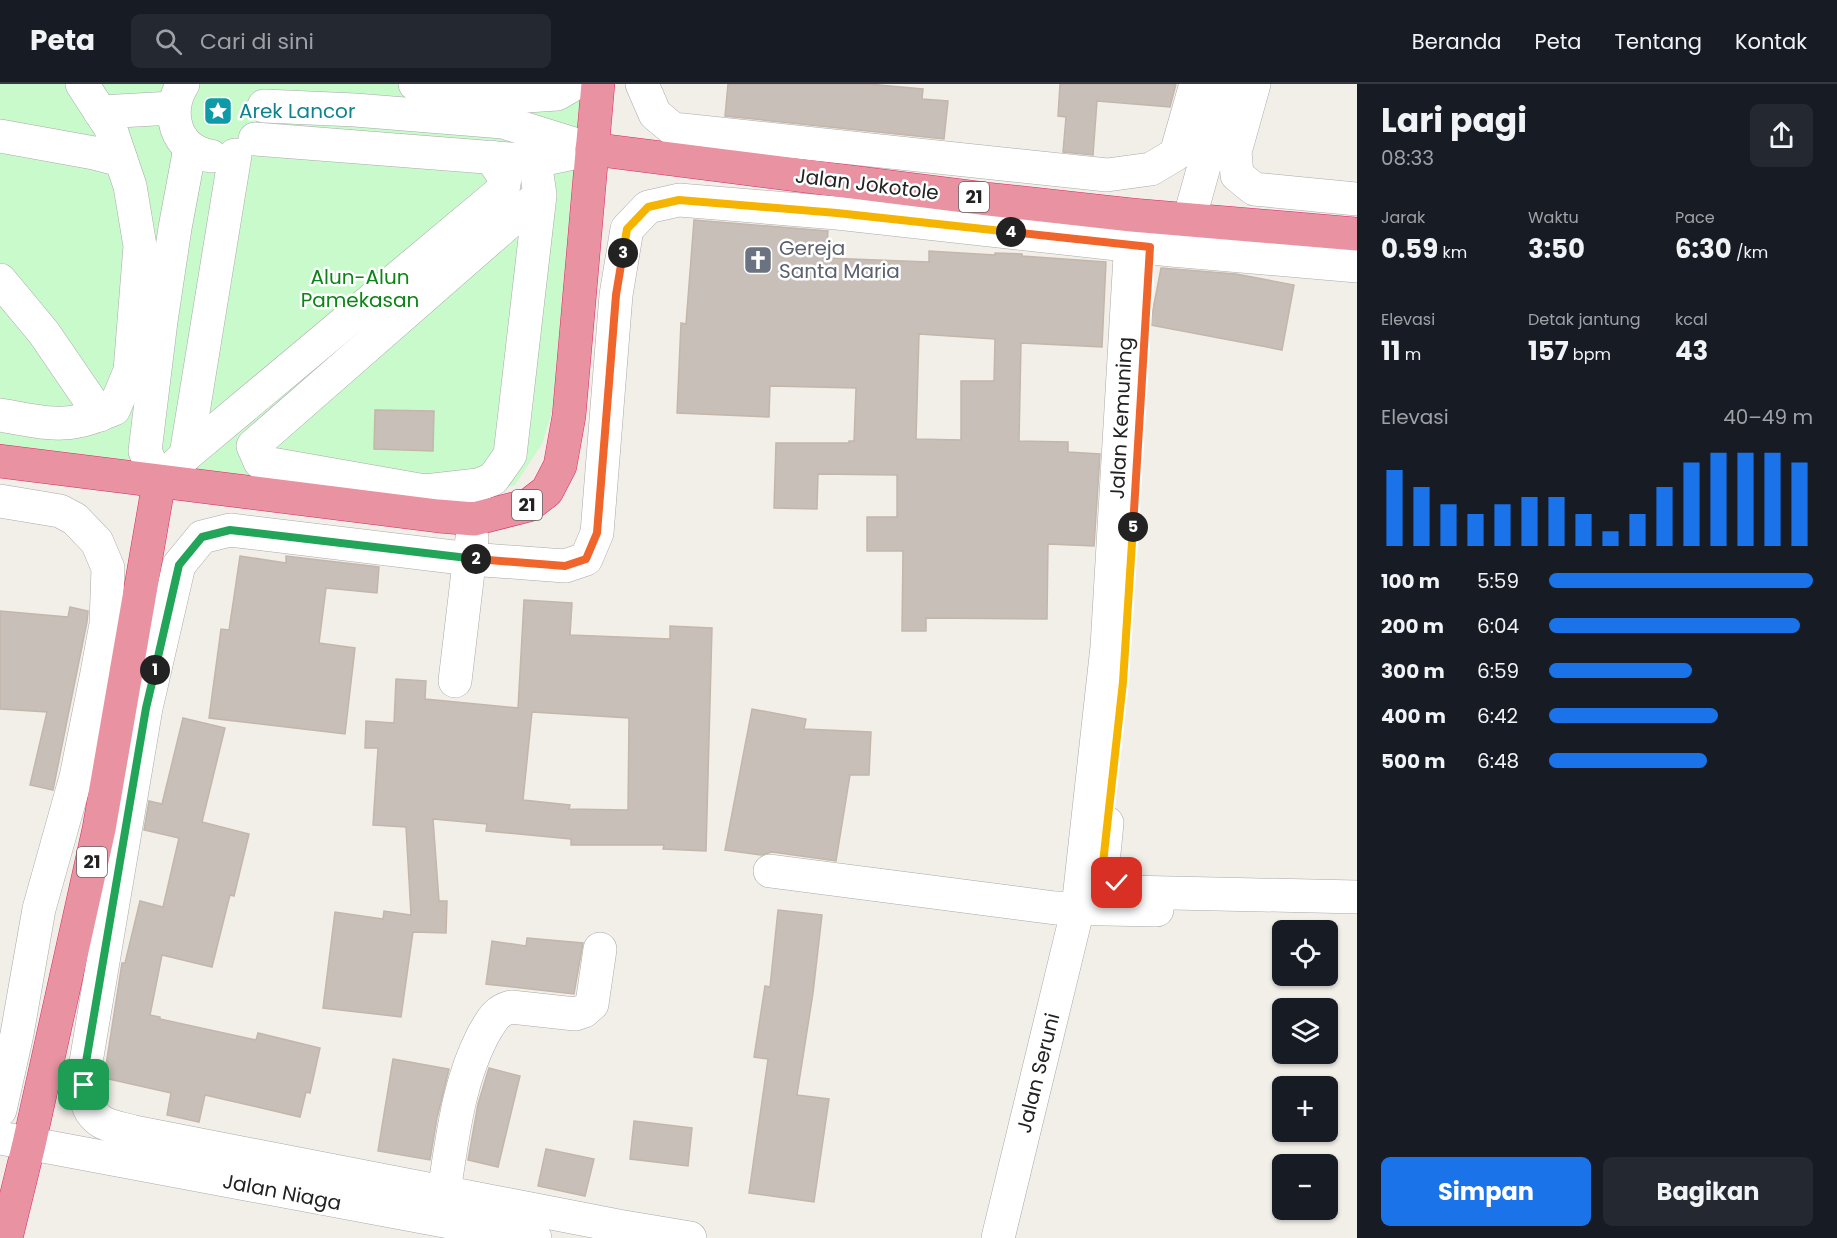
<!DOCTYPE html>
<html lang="id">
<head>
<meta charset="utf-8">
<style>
	:root { --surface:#171b24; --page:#242831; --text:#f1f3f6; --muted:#9ea1a6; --line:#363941; --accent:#1a73e8 }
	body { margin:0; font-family:Poppins,sans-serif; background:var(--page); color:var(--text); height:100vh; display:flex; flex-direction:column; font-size:22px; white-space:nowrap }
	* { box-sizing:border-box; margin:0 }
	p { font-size:20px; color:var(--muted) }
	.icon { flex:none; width:33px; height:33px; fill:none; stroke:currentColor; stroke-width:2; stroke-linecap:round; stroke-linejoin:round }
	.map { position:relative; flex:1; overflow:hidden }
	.sheet { display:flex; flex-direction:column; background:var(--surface); width:480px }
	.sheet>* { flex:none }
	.fabs { position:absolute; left:1272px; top:836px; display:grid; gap:12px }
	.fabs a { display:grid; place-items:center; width:66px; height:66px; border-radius:9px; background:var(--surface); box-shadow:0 2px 4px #0004; font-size:30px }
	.pin { position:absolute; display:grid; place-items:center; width:51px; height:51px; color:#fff; margin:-26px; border-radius:12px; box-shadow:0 3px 9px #0006 }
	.km { position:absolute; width:30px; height:30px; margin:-15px; border-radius:50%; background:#222; color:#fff; font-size:16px; line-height:30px; text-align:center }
	.round { display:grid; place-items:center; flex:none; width:63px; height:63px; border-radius:9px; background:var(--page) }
	.overview { display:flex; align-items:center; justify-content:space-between; height:102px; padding:0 24px }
	h1 { font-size:33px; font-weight:700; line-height:45px }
	.stats { display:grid; grid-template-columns:repeat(3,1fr); gap:9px; height:102px; padding:6px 24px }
	.stats div { display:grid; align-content:center }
	.stats b { font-size:26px; font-weight:700 }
	.stats small { font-size:16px; font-weight:400 }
	.stats p { font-size:16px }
	.chart { height:168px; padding:12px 24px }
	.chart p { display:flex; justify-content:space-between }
	.chart svg { width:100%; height:108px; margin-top:6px; stroke:var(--accent); stroke-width:6 }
	.action { display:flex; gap:12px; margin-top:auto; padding:12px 24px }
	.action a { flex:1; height:69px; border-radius:9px; background:var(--accent); color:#fff; font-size:24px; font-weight:700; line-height:69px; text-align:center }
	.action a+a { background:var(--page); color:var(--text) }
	ul { padding:0 24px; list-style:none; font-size:20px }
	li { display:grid; grid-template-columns:96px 72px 1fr; align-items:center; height:45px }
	li i { height:15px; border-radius:8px; background:var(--accent) }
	header { display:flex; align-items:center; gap:36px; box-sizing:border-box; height:84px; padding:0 30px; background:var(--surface); border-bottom:2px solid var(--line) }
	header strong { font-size:28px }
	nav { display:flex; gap:33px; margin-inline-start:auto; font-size:21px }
	.search { width:420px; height:54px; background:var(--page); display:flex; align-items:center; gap:15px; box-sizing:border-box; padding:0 21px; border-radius:9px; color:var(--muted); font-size:22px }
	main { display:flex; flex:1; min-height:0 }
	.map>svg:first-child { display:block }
	.park { fill:#c8facc }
	.building { fill:#c7bfb8; stroke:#c4b6ab; stroke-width:1.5; fill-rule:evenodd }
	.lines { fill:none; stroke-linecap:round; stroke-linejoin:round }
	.minor-casing { stroke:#a9a9a9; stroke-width:34 }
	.highway-casing { stroke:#dc2a67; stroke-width:34 }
	.minor { stroke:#fff; stroke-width:33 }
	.highway { stroke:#e892a2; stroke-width:33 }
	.split-1-casing { stroke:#fff; stroke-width:12 }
	.split-2-casing { stroke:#fff; stroke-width:12 }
	.split-3-casing { stroke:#fff; stroke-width:12 }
	.split-4-casing { stroke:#fff; stroke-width:12 }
	.split-5-casing { stroke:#fff; stroke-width:12 }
	.split-6-casing { stroke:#fff; stroke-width:12 }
	.split-1 { stroke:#22a559; stroke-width:8 }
	.split-2 { stroke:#22a559; stroke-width:8 }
	.split-3 { stroke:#f0652b; stroke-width:8 }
	.split-4 { stroke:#f5b400; stroke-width:8 }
	.split-5 { stroke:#f0652b; stroke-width:8 }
	.split-6 { stroke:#f5b400; stroke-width:8 }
	.labels { text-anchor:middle; stroke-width:5; stroke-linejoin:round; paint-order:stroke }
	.shield { fill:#fff; stroke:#646464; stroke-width:1.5 }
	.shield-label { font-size:18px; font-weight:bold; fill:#222 }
	.culture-label { font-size:20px; fill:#0d838f; stroke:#fff; text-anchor:start }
	.street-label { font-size:20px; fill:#222; stroke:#fff }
	.worship-label { font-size:20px; fill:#5b616d; stroke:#fff; text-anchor:start }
	.park-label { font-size:20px; fill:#0c8416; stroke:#fff }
</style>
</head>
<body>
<header>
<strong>Peta</strong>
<div class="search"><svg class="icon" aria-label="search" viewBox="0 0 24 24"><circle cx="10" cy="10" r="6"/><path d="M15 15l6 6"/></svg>Cari di sini</div>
<nav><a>Beranda</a><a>Peta</a><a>Tentang</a><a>Kontak</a></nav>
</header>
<main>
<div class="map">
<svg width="1357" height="1154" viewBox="0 0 1357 1154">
	<rect width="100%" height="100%" fill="#f2efe9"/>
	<path class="park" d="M0,0h590l-34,315 -14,45 -27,41 -28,9 -53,10 -434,-54z"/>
	<g class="building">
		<path d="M728,0h140l55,5 -1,10 26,2 -4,38 -219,-23z"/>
		<path d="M1060,0h116l-6,23 -73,-6 -4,54 -30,-3 3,-35 -8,-1z"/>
		<path d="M694,136l134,11 -2,27 103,4v-11l66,4v-2l27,1v2l84,6 -4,85 -81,-4 -2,98 49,1v10l32,2 -6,92 -46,-2 -1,75 -121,-1v13h-24l1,-80h-36v-34h30v-42l-79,-1 -1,35 -43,-1 2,-65h73v-2h5l2,-53 -86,-2 -1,31 -92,-4 4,-90 5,1zM919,250l76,5 -1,42h-33v59l-45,-1z"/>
		<path d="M1161,184l75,6 58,11 -12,65 -132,-25z"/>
		<path d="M375,326l59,1 -1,40 -59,-2z"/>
		<path d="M240,472l46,7v-7l93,11 -2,26 -51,-5 -7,55 36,5 -10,86 -136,-16 12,-89 8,1z"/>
		<path d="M524,516l48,3 -2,32 100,4v-13l42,2 -6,223 -43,-2 1,-4h-93v-6l-85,-8 1,-7 -54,-5 6,82h8l-1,32 -33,-1 -12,85 -78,-9 12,-96 48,7 1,-8 27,4 -5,-88 -33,-2 5,-77h-13l1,-27 28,2 2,-44 30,2 -1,18 93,9zM532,628l97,6 -1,92 -59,-1 1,-4 -47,-5z"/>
		<path d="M70,523l18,4 -1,11 -34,168 -23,-5 17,-73 -47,-3v-98l68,6z"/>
		<path d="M752,625l54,10 -2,10 67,3 -2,43h-19l-14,86 -64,-9 -11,3 -36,-5z"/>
		<path d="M183,634l42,10 -23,94 47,12 -15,62 -4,-1 -18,72 -50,-12 -12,60 10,2v2l96,21 2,-7 62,15 -10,45 -4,-1 -6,25 -95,-22 -6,27 -32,-7 4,-22 -67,-15 18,-115h3l15,-62 23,6 16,-69 -35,-8 5,-29 13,3z"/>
		<path d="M778,826l44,5 -9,78 -16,102 32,4 -15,103 -65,-9 19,-134 -14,-2 11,-71 5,1z"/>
		<path d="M527,854l56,5 -9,51 -88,-10 6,-43 34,5z"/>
		<path d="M393,975l56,10 -12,49 -7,42 -52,-9z"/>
		<path d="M489,984l31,8 -22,91 -30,-7 10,-56z"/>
		<path d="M634,1037l58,7 -4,38 -58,-7z"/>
		<path d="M546,1065l48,10 -9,37 -47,-10z"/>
	</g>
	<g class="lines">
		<g class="minor-casing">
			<g id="minor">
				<path d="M183,0c-18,27 -8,67 28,72"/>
				<path d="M415,0l8,3 89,10 45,-3 12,-7v-3"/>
				<path d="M642,0l13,30 18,15 434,46 44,-6 25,-15 20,-70"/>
				<path d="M1254,0l-19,68 2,23 17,14 103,10"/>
				<path d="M264,22l91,4 148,12 87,27"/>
				<path d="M100,28l73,-4"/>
				<path d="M0,52l94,17 27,7"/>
				<path d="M255,55l280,22 57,-12"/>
				<path d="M190,64l-15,80 -14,93 -16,130 14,31 27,-27 49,-300"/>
				<path d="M535,77l5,34 -30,260 -17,24 -15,6 -53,6 -165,-29 -7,-16 287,-251"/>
				<path d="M1189,136l38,-136"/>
				<path d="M0,196l44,53 56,82"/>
				<path d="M0,331c25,4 54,12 79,6 12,-2 24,-8 35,-12l16,-38 10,-125 -10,-60 -20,-59 -28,-43"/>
				<path d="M186,371l317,-265 2,-12 -14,-21"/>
				<path d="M0,417l60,10 15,8 22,23 11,26 -2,56 -9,49 -21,104 -37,132 -22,125 -17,76"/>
				<path d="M455,597l17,-143"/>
				<path d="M1107,739l-4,40 14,20 10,9 230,5"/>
				<path d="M770,787l285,37 102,2"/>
				<path d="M0,1054l535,100"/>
				<path d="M440,1129c12,-61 14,-122 43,-178 8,-13 12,-24 28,-28l64,7 9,-3 8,-7 8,-55"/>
				<path d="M690,1154l-72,-12 -484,-94c-10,-3 -24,-5 -32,-10 -21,-13 -18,-39 -16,-60l60,-354 33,-143 23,-28 28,-7 240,29 95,7 21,-7 11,-26 19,-238 11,-66 21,-22 31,-7 158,13 334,37 186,16"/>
				<path d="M998,1154l80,-330 29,-261 25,-425"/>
			</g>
		</g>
		<g class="highway-casing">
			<g id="highway">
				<path d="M592,65l395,50 145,16 225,19"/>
				<path d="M0,377l438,55 36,3 55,-14 18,-14 13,-25 9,-50 29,-332"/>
				<path d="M6,1154l23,-94 70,-315 60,-347"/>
			</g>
		</g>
		<use href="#minor" class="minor"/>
		<use href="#highway" class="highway"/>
	</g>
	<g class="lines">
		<g class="split-1-casing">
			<path id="split-1" d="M84,1001l2,-23 60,-354 9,-38"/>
		</g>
		<g class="split-2-casing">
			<path id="split-2" d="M155,586l24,-105 23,-28 28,-7 246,29"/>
		</g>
		<g class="split-3-casing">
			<path id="split-3" d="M476,475l89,7 21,-7 11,-26 19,-238 7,-42"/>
		</g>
		<g class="split-4-casing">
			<path id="split-4" d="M623,169l4,-24 21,-22 31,-7 158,13 174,19"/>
		</g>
		<g class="split-5-casing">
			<path id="split-5" d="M1011,148l139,15 -17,280"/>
		</g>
		<g class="split-6-casing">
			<path id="split-6" d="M1117,799l-14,-20 20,-181 10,-155"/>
		</g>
		<use href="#split-1" class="split-1"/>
		<use href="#split-2" class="split-2"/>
		<use href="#split-3" class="split-3"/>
		<use href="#split-4" class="split-4"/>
		<use href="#split-5" class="split-5"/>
		<use href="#split-6" class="split-6"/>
	</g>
	<defs>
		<g id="sight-square" transform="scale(1.5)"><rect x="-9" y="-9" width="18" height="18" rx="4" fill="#0f9aa8" stroke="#fff"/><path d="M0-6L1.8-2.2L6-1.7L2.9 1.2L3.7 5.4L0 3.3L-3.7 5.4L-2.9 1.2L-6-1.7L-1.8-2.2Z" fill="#fff"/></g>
		<g id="church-square" transform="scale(1.5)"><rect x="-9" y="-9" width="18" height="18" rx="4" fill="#6b7280" stroke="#fff"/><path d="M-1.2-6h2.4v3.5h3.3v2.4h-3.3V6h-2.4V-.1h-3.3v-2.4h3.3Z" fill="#fff"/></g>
	</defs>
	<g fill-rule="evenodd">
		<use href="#sight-square" x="218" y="27"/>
		<use href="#church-square" x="758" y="176"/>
	</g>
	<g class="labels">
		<g class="shield">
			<rect x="959" y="98" width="30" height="30" rx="4.5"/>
			<rect x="512" y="406" width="30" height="30" rx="4.5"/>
			<rect x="77" y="763" width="30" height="30" rx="4.5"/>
		</g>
		<g class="shield-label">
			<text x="974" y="119">21</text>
			<text x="527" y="427">21</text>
			<text x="92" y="784">21</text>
		</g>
		<g class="culture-label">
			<text x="239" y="34">Arek Lancor</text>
		</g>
		<g class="street-label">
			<text transform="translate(867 100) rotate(7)" y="7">Jalan Jokotole</text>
			<text transform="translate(1121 334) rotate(-87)" y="7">Jalan Kemuning</text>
			<text transform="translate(1038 989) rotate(-76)" y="7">Jalan Seruni</text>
			<text transform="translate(282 1108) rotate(11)" y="7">Jalan Niaga</text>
		</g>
		<g class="worship-label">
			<text x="779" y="171">Gereja<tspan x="779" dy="23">Santa Maria</tspan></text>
		</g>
		<g class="park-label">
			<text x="360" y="200">Alun-Alun<tspan x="360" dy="23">Pamekasan</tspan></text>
		</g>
	</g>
</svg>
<div class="fabs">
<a><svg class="icon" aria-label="locate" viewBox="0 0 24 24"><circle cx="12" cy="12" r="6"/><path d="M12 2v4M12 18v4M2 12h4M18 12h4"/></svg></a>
<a><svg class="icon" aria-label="layers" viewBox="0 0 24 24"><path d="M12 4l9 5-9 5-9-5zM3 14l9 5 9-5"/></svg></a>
<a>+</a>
<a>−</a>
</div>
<div class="pin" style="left:84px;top:1001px;background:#1e9e55"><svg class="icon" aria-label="arrive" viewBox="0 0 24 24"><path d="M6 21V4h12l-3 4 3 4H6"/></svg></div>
<div class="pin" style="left:1117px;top:799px;background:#d93025"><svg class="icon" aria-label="check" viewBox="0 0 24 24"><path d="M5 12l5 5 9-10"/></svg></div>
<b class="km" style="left:155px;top:586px">1</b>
<b class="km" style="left:476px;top:475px">2</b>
<b class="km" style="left:623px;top:169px">3</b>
<b class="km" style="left:1011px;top:148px">4</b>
<b class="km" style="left:1133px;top:443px">5</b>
</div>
<section class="sheet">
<div class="overview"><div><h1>Lari pagi</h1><p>08:33</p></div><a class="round"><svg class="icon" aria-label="share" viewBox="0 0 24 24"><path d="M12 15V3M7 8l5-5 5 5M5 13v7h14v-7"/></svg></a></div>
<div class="stats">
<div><p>Jarak</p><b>0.59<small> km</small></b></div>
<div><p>Waktu</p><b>3:50</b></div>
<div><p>Pace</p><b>6:30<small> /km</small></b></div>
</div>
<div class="stats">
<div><p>Elevasi</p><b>11<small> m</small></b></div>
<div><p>Detak jantung</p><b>157<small> bpm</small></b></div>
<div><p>kcal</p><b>43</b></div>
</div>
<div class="chart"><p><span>Elevasi</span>40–49 m</p>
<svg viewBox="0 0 160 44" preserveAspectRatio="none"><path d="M5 44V13M15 44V20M25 44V27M35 44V31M45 44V27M55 44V24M65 44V24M75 44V31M85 44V38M95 44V31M105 44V20M115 44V10M125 44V6M135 44V6M145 44V6M155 44V10"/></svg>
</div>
<ul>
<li><b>100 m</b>5:59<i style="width:100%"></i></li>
<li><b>200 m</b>6:04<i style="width:95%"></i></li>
<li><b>300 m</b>6:59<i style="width:54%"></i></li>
<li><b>400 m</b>6:42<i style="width:64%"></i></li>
<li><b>500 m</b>6:48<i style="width:60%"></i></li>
</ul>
<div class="action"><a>Simpan</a><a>Bagikan</a></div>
</section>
</main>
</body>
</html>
